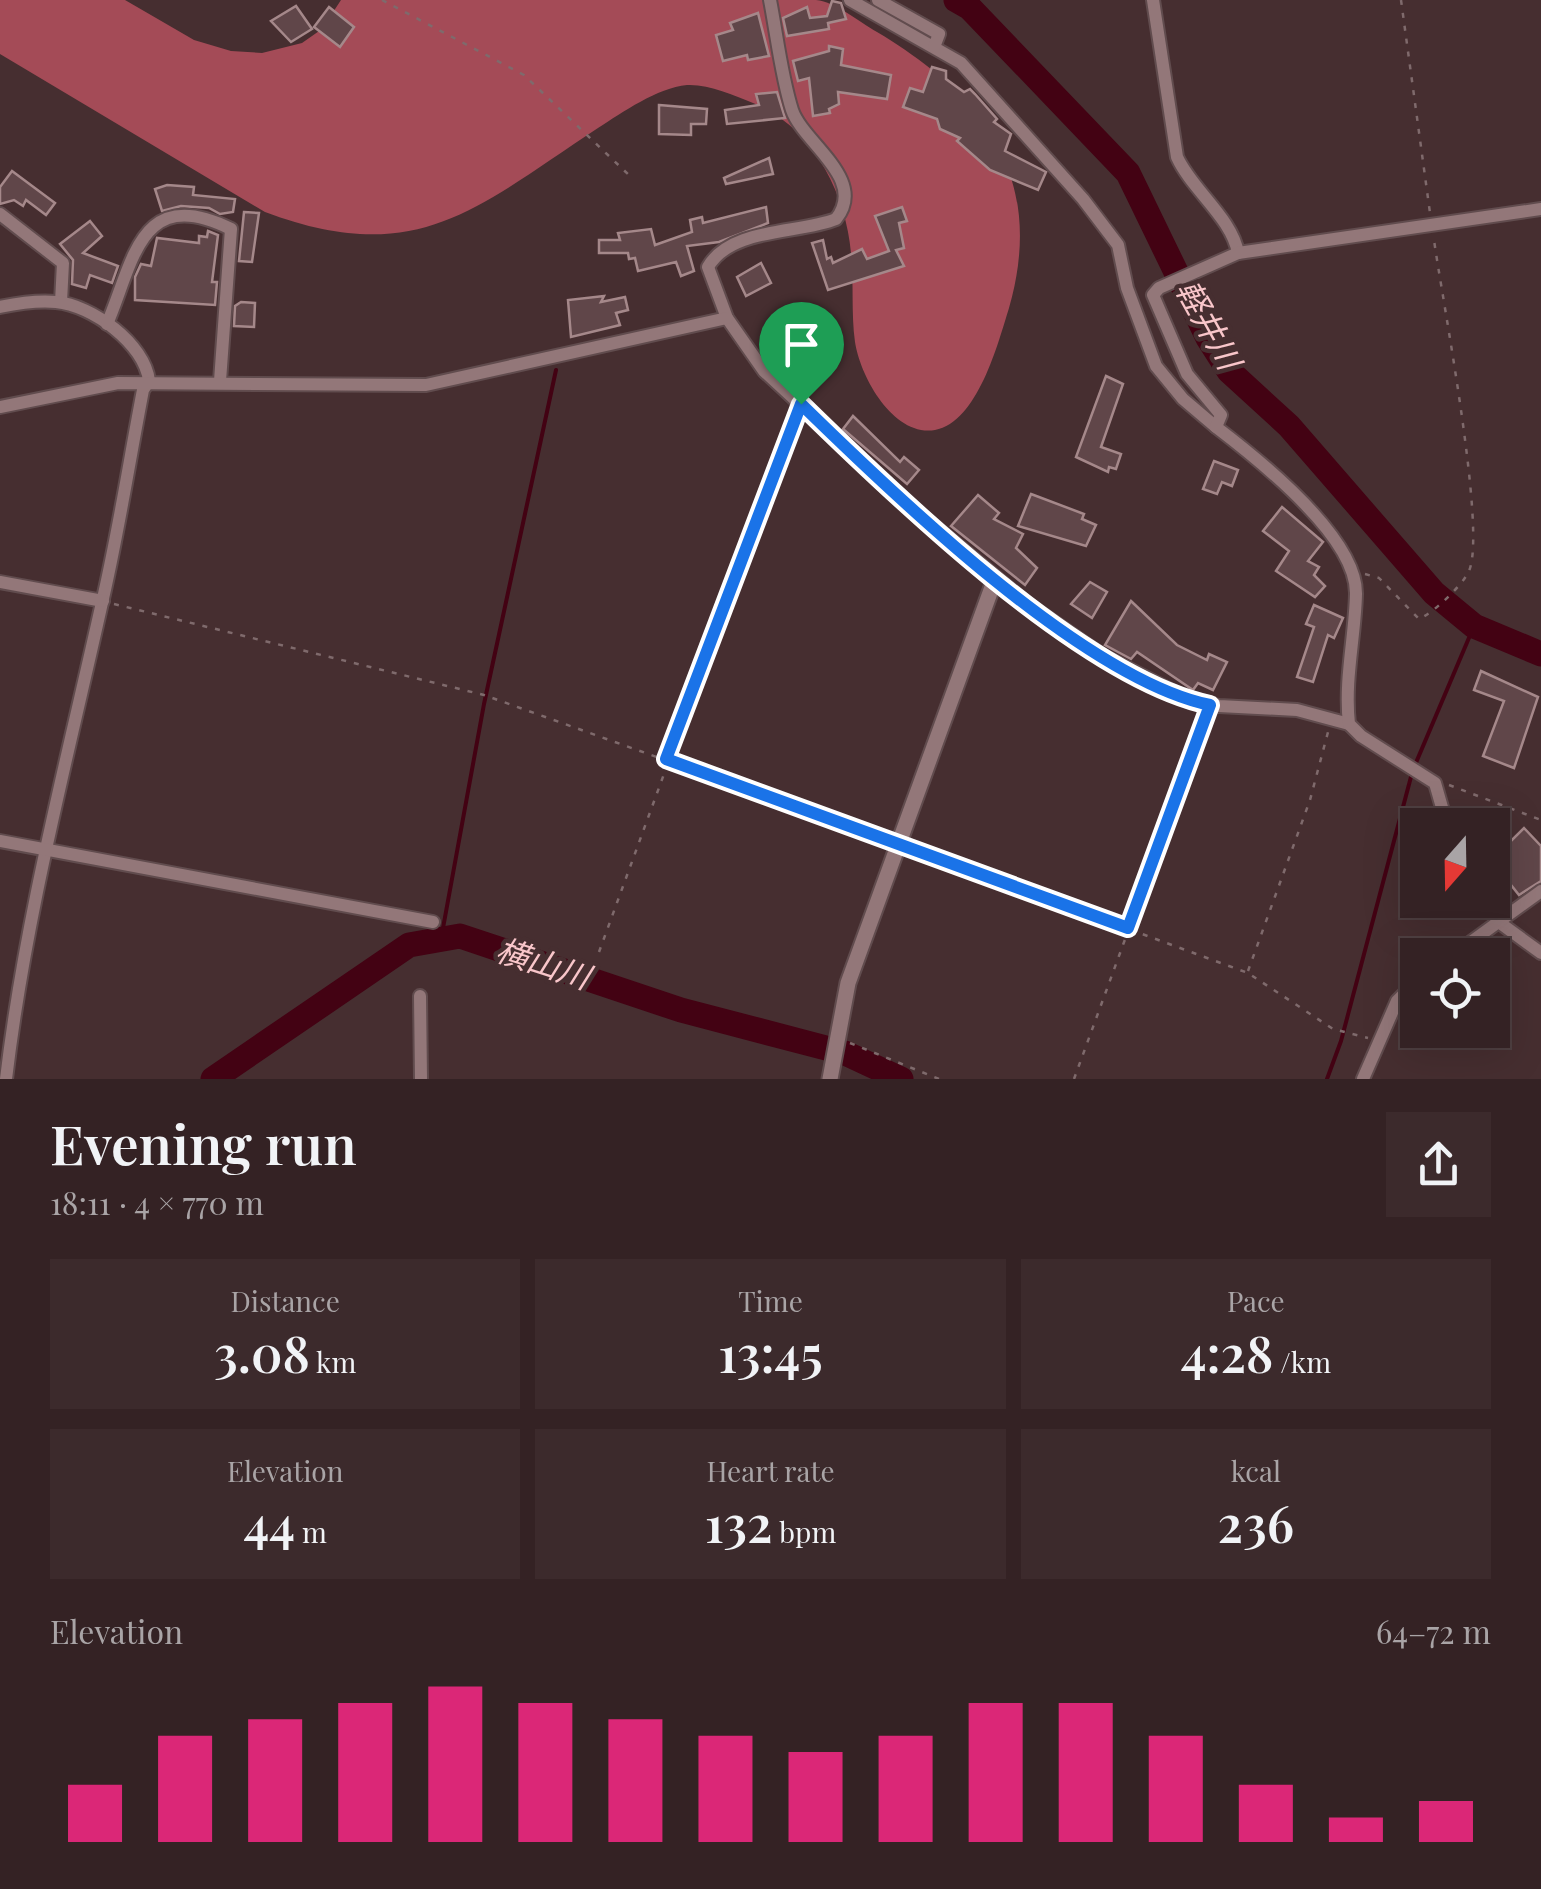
<!DOCTYPE html>
<html lang="en">
<head>
<meta charset="utf-8">
<style>
	:root { --surface:#342224; --page:#3c2a2c; --text:#f1f3f6; --muted:#a9a4a6; --line:#4e3f41; --accent:#db2777 }
	body { margin:0; font-family:"Playfair Display","Noto Sans JP",serif; background:var(--page); color:var(--text); height:100vh; display:flex; flex-direction:column; font-size:38px; white-space:nowrap }
	* { box-sizing:border-box; margin:0 }
	p { font-size:32px; color:var(--muted) }
	.icon { flex:none; width:55px; height:55px; fill:none; stroke:currentColor; stroke-width:2; stroke-linecap:round; stroke-linejoin:round }
	.map { position:relative; height:1079px; overflow:hidden }
	.drawer { display:flex; flex-direction:column; background:var(--surface); flex:1 }
	.drawer>* { flex:none }
	.needle { width:65px; rotate:200deg }
	.controls { position:absolute; left:1400px; top:808px; display:grid; gap:20px }
	.controls a { display:grid; place-items:center; width:110px; height:110px; border-radius:0px; background:var(--surface); box-shadow:0 10px 40px #0002,0 0 0 2px var(--line); font-size:50px }
	.pin { position:absolute; display:grid; place-items:center; width:85px; height:85px; color:#fff; margin:-102px -42px; border-radius:50% 50% 50% 0; rotate:-45deg; box-shadow:0 0 10px #0007 }
	.pin .icon { rotate:45deg }
	.round { display:grid; place-items:center; flex:none; width:105px; height:105px; border-radius:0px; background:var(--page) }
	.overview { display:flex; align-items:center; justify-content:space-between; height:170px; padding:0 50px }
	h1 { font-size:55px; font-weight:600; line-height:75px }
	.metrics { display:grid; grid-template-columns:repeat(3,1fr); gap:15px; height:170px; padding:10px 50px }
	.metrics div { display:grid; align-content:center; border-radius:0px; background:var(--page); text-align:center }
	.metrics b { font-size:50px; font-weight:600 }
	.metrics small { font-size:28px; font-weight:400 }
	.metrics p { font-size:28px }
	.chart { height:280px; padding:20px 50px }
	.chart p { display:flex; justify-content:space-between }
	.chart svg { width:100%; height:180px; margin-top:10px; stroke:var(--accent); stroke-width:6 }
	.map>svg:first-child { display:block }
	.forest { fill:#a44b57 }
	.lines { fill:none; stroke-linecap:round; stroke-linejoin:round }
	.stream { stroke:#430213; stroke-width:4 }
	.river { stroke:#430213; stroke-width:25 }
	.building { fill:#604649; stroke:#a5888a; stroke-width:2.5 }
	.minor-casing { stroke:#614c4e; stroke-width:16 }
	.tertiary-casing { stroke:#614c4e; stroke-width:19 }
	.path { stroke:#7f6a6c; stroke-width:2.5; stroke-dasharray:5 8; stroke-linecap:butt }
	.minor { stroke:#937779; stroke-width:12 }
	.tertiary { stroke:#937779; stroke-width:15 }
	.route-casing { stroke:#fff; stroke-width:20 }
	.route { stroke:#1a73e8; stroke-width:12 }
	.labels { text-anchor:middle; stroke-width:9; stroke-linejoin:round; paint-order:stroke }
	.water-label { font-size:32px; font-style:italic; fill:#f9c6ca; stroke:#462e30 }
</style>
</head>
<body>
<div class="map">
<svg width="1541" height="1079" viewBox="0 0 1541 1079">
	<rect width="100%" height="100%" fill="#462e30"/>
	<path class="forest" d="M0,0h125l69,40 37,11 31,2 40,-10 20,-14 19,-29c109,0 218,0 327,0 48,0 100,0 148,0 20,2 43,22 61,32 109,65 169,147 132,276 -11,35 -31,114 -74,122 -42,7 -75,-54 -80,-88 -4,-29 -1,-60 -4,-89 -5,-60 -39,-127 -98,-150 -20,-8 -44,-19 -66,-18 -30,3 -64,27 -89,43 -122,80 -181,141 -333,84l-265,-158z"/>
	<g class="lines">
		<g class="stream">
			<path d="M1415,765l59,-139"/>
			<path d="M441,939l43,-235 72,-334"/>
			<path d="M1327,1079l14,-38 71,-268"/>
		</g>
		<g class="river">
			<path d="M956,0l14,8 158,165 80,165 21,33 60,55 145,167 40,33 67,28"/>
			<path d="M213,1079l196,-134 51,-9 221,74 164,43 56,26"/>
		</g>
	</g>
	<g class="building">
		<path d="M832,1l9,2 5,16 -18,4 1,6 -42,7 -4,-18 24,-11 3,11 17,-2z"/>
		<path d="M296,6l16,23 -21,13 -20,-21z"/>
		<path d="M329,7l25,20 -14,20 -26,-20z"/>
		<path d="M758,13l11,43 -21,4 -1,-5 -24,6 -7,-26 17,-5 -3,-7z"/>
		<path d="M829,46l14,3 -2,16 50,10 -4,24 -49,-7 1,12 -10,5 1,4 -17,3 -4,-38 -11,3 -5,-20 36,-10z"/>
		<path d="M932,67l14,4v8l18,13 6,-3 5,5 22,25 -3,3 17,12 -6,17 41,21 -8,18 -48,-20 -33,-29 3,-3 -20,-9 -3,-10 -34,-12 7,-19 13,4z"/>
		<path d="M777,92l8,26 -58,6 -2,-14 34,-5 -3,-11z"/>
		<path d="M659,105l48,4 -1,15h-15v11l-32,-1z"/>
		<path d="M769,158l4,16 -47,10 -2,-6z"/>
		<path d="M12,171l43,32 -9,12 -20,-15 -3,6 -9,-6 -14,4v-17z"/>
		<path d="M167,185l27,2 -1,8 42,4 -2,13 -13,2 -11,-6 -28,-2 -19,5 -7,-22z"/>
		<path d="M766,207l2,16 -49,19 -32,4 7,25 -13,5 -5,-14 -38,9 -3,-13 -6,1 -1,-6h-29v-13h21l-2,-7 33,-4 4,16 37,-13 -2,-12 12,-3 1,6z"/>
		<path d="M902,207l5,14 -8,2 5,25 -8,2 8,16 -76,24 -16,-47 11,-3 4,19 4,-2 2,6 29,-14 5,10 22,-8 -14,-35z"/>
		<path d="M244,212l15,1 -7,49 -13,-1z"/>
		<path d="M90,221l12,15 -19,17 35,13 -6,17 -22,-8 -4,13 -14,-4 1,-24 -13,-16z"/>
		<path d="M208,231l10,4 -6,47h5l-2,23 -80,-5v-23l6,-13 10,2 6,-28 42,5v-7l8,1z"/>
		<path d="M761,263l10,20 -25,13 -9,-19z"/>
		<path d="M604,296l-3,6 24,-5 3,13 -12,3 4,12 -49,12 -3,-37z"/>
		<path d="M241,302l14,1 -1,24 -20,-1 1,-20z"/>
		<path d="M1106,376l17,8 -22,63 20,7 -5,15 -7,-2 -1,5 -32,-15z"/>
		<path d="M853,416l47,46 4,-5 15,13 -12,14 -64,-55z"/>
		<path d="M1214,461l24,9 -6,16 -10,-4 -5,12 -14,-5z"/>
		<path d="M1031,494l53,20 -2,5 14,6 -10,21 -68,-20z"/>
		<path d="M978,495l21,18 -5,6 29,15 -7,14 21,20 -12,17 -74,-59z"/>
		<path d="M1282,507l41,35 -15,19 11,6 -5,8 11,11 -10,11 -39,-26 13,-20 -26,-20z"/>
		<path d="M1090,582l17,10 -15,26 -21,-14z"/>
		<path d="M1131,601l46,44 30,15 2,-6 18,8 -14,28 -15,-7 -5,7 -56,-38 -6,7 -26,-14z"/>
		<path d="M1314,605l29,13 -9,20 -6,-3 -15,47 -16,-5 17,-50 -8,-3z"/>
		<path d="M1481,671l57,26 -24,71 -31,-12 21,-55 -30,-11z"/>
		<path d="M1524,828l17,18v35l-22,14 -27,-34v-18l8,-6 10,5z"/>
	</g>
	<g class="lines">
		<g class="minor-casing">
			<g id="minor">
				<path d="M770,0c7,36 11,75 22,110 11,33 76,69 44,109 -36,15 -105,8 -128,48l19,51 37,53 145,134 119,99 74,51 88,45 29,6 78,4 52,14"/>
				<path d="M850,0l111,63 122,136 35,46 9,43 29,78 27,33 33,28"/>
				<path d="M878,0l61,34 -5,13"/>
				<path d="M1153,0l24,157c15,33 55,61 61,96"/>
				<path d="M0,214l63,49 -2,39"/>
				<path d="M0,307c19,-4 37,-7 56,-5 36,3 89,42 93,79l-6,9c-14,72 -25,146 -42,217 -35,157 -76,312 -95,472"/>
				<path d="M107,324c27,-63 33,-140 124,-95l-11,152"/>
				<path d="M0,407l118,-24 308,2 301,-67"/>
				<path d="M0,582l103,19"/>
				<path d="M1447,825l-12,-42 -74,-47 -12,-12c-5,-44 6,-87 7,-130 1,-57 -98,-135 -140,-167l5,-12 -34,-41 -34,-79 6,-7 79,-35 303,-44"/>
				<path d="M0,841l433,81"/>
				<path d="M1483,900l17,23 41,30"/>
				<path d="M1453,955l88,-64"/>
				<path d="M420,996l1,83"/>
				<path d="M1363,1079l34,-78 21,-21"/>
			</g>
		</g>
		<g class="tertiary-casing">
			<path id="tertiary" d="M830,1079l18,-96 147,-404"/>
		</g>
		<g class="path">
			<path d="M382,0l142,75 107,102"/>
			<path d="M1401,0l29,213"/>
			<path d="M1365,574l14,4 40,41c14,-6 43,-33 50,-48 18,-41 -27,-273 -35,-331"/>
			<path d="M114,604l370,91 401,144"/>
			<path d="M1449,785l92,35"/>
			<path d="M911,849l337,124 85,56 35,9"/>
			<path d="M599,952l195,-534"/>
			<path d="M1248,971l62,-171 18,-68"/>
			<path d="M850,1043l89,36"/>
			<path d="M1074,1079l133,-364"/>
		</g>
		<use href="#minor" class="minor"/>
		<use href="#tertiary" class="tertiary"/>
	</g>
	<g class="lines">
		<g class="route-casing">
			<path id="route" d="M801,404c93,91 283,275 409,301l-82,223 -462,-169z"/>
		</g>
		<use href="#route" class="route"/>
	</g>
	<g class="labels">
		<g class="water-label">
			<text transform="translate(1208 325) rotate(61)" y="11">軽井川</text>
			<text transform="translate(543 964) rotate(18)" y="11">横山川</text>
		</g>
	</g>
</svg>
<div class="controls">
<a><svg class="needle" viewBox="-14 -14 28 28"><path d="M0-13l5 13h-10z" fill="#e53935"/><path d="M0 13l5-13h-10z" fill="#a9a4a6"/></svg></a>
<a><svg class="icon" aria-label="locate" viewBox="0 0 24 24"><circle cx="12" cy="12" r="6"/><path d="M12 2v4M12 18v4M2 12h4M18 12h4"/></svg></a>
</div>
<div class="pin" style="left:801px;top:404px;background:#1e9e55"><svg class="icon" aria-label="arrive" viewBox="0 0 24 24"><path d="M6 21V4h12l-3 4 3 4H6"/></svg></div>
</div>
<section class="drawer">
<div class="overview"><div><h1>Evening run</h1><p>18:11 · 4 × 770 m</p></div><a class="round"><svg class="icon" aria-label="share" viewBox="0 0 24 24"><path d="M12 15V3M7 8l5-5 5 5M5 13v7h14v-7"/></svg></a></div>
<div class="metrics">
<div><p>Distance</p><b>3.08<small> km</small></b></div>
<div><p>Time</p><b>13:45</b></div>
<div><p>Pace</p><b>4:28<small> /km</small></b></div>
</div>
<div class="metrics">
<div><p>Elevation</p><b>44<small> m</small></b></div>
<div><p>Heart rate</p><b>132<small> bpm</small></b></div>
<div><p>kcal</p><b>236</b></div>
</div>
<div class="chart"><p><span>Elevation</span>64–72 m</p>
<svg viewBox="0 0 160 44" preserveAspectRatio="none"><path d="M5 44V30M15 44V18M25 44V14M35 44V10M45 44V6M55 44V10M65 44V14M75 44V18M85 44V22M95 44V18M105 44V10M115 44V10M125 44V18M135 44V30M145 44V38M155 44V34"/></svg>
</div>
</section>
</body>
</html>
